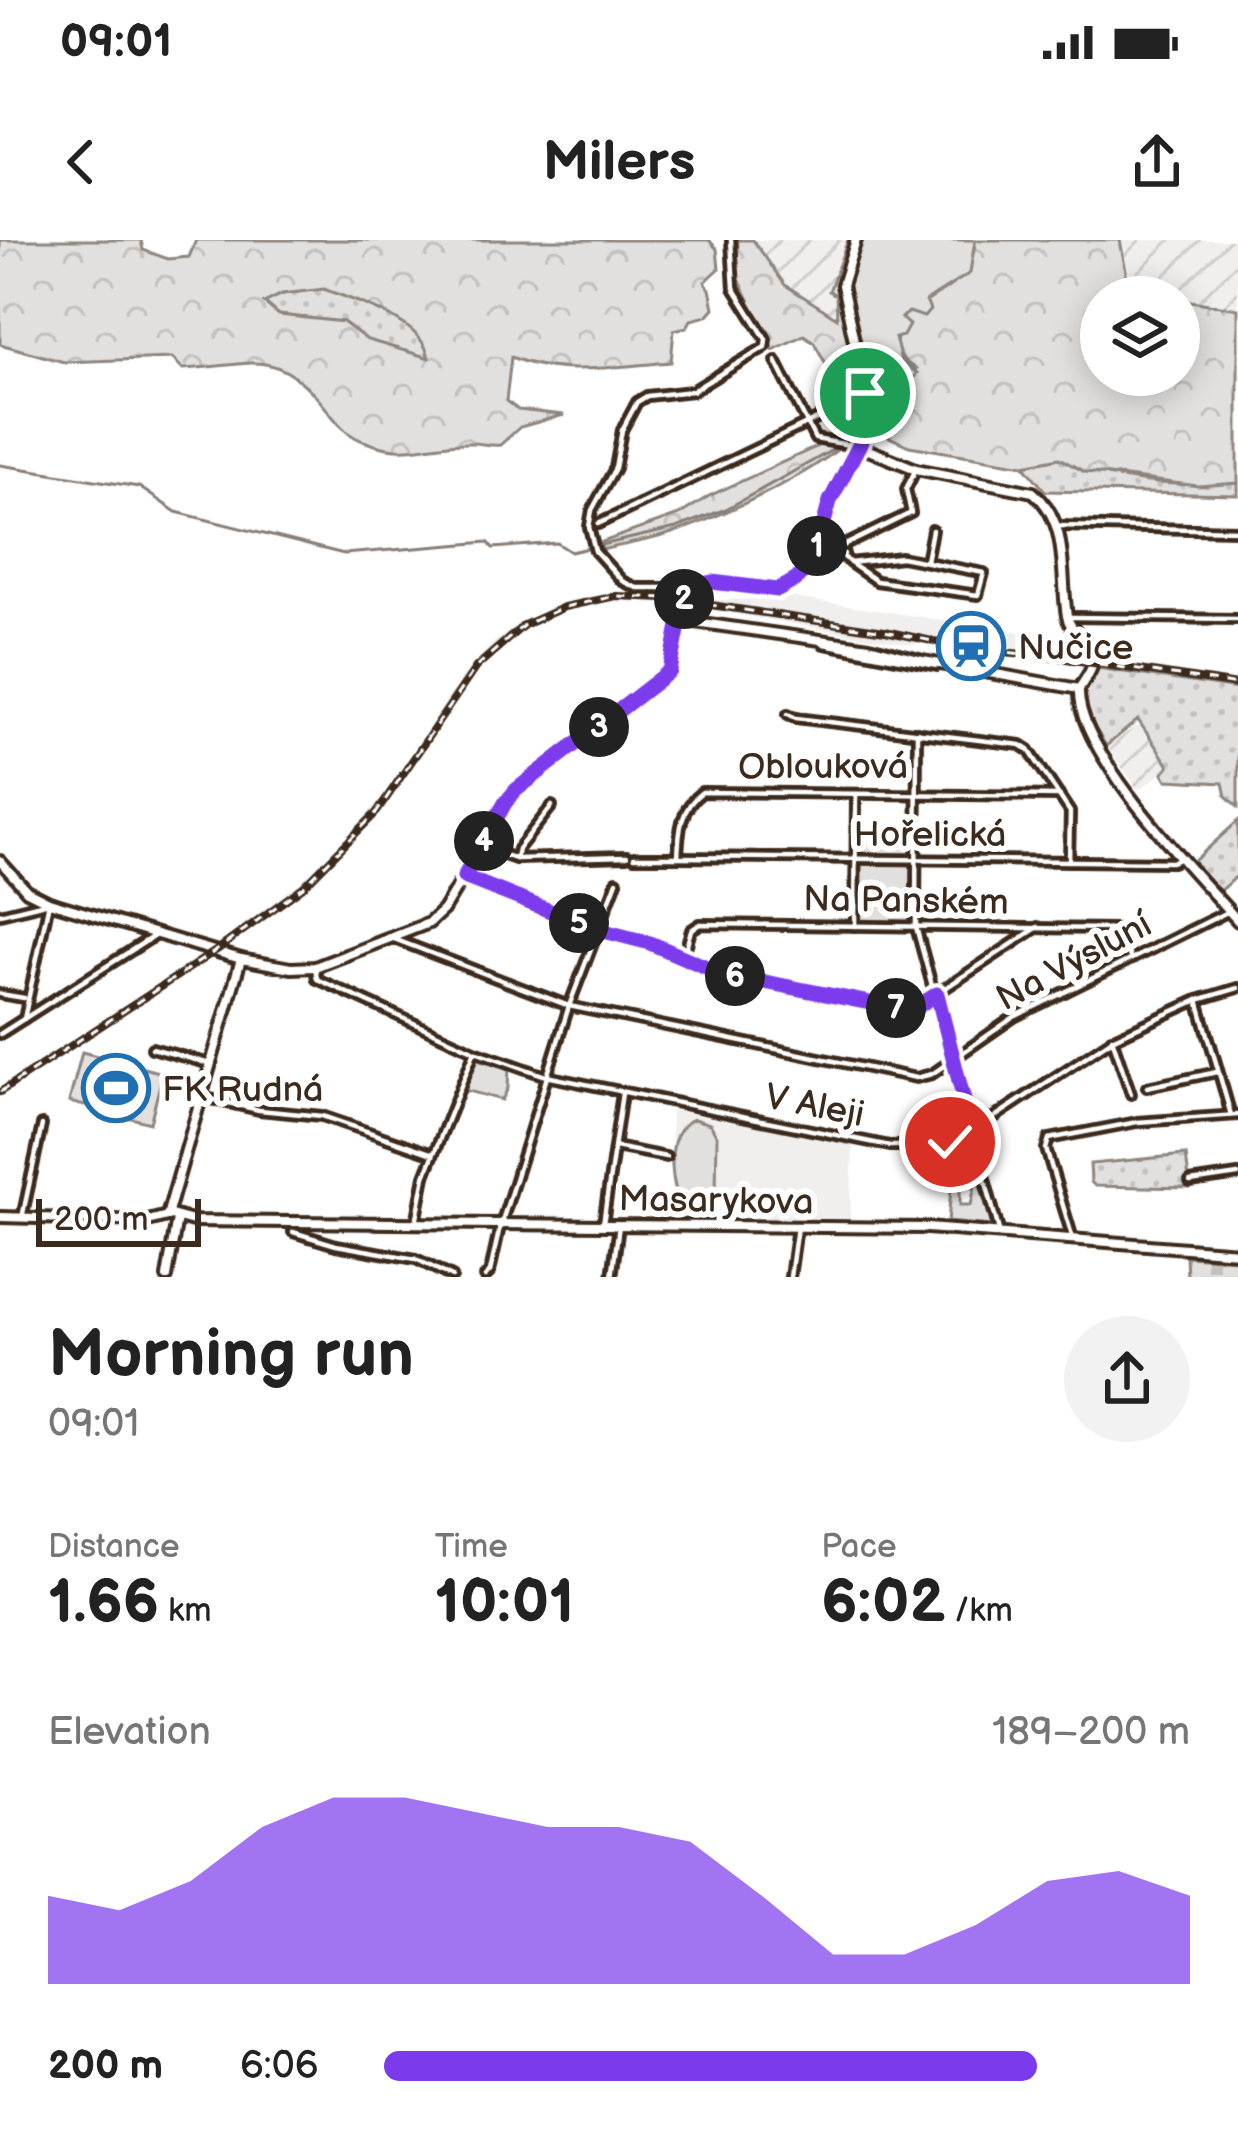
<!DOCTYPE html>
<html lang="en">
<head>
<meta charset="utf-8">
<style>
	:root { --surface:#fff; --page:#f2f2f2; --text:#222; --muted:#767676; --accent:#7c3aed }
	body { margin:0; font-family:"Balsamiq Sans",sans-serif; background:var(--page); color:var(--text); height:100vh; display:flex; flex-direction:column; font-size:45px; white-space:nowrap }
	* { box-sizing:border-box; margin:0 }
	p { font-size:39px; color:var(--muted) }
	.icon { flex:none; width:66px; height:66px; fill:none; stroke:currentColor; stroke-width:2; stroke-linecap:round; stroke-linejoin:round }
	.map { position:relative; height:1037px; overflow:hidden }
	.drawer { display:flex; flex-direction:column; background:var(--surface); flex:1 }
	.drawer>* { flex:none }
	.controls { position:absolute; left:1080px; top:36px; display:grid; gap:24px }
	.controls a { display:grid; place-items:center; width:120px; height:120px; border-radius:50%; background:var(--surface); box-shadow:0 6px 30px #0003; font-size:60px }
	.scale { position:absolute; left:36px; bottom:30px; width:165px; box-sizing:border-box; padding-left:12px; border:6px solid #3b2a1e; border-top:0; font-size:33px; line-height:42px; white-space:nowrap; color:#3b2a1e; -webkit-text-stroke:9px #fff; paint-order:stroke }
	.pin { position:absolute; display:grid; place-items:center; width:102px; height:102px; color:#fff; margin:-51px; border:6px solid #fff; border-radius:50%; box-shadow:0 3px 12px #0007 }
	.km { position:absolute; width:60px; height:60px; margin:-30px; border-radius:50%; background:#222; color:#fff; font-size:33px; line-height:60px; text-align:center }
	.round { display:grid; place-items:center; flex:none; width:126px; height:126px; border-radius:63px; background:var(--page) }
	.summary { display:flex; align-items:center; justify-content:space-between; height:204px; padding:0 48px }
	h1 { font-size:66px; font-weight:600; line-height:90px }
	.figures { display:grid; grid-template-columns:repeat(3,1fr); gap:18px; height:204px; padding:12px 48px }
	.figures div { display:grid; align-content:center }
	.figures b { font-size:60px; font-weight:600 }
	.figures small { font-size:33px; font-weight:400 }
	.figures p { font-size:33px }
	.chart { height:336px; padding:24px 48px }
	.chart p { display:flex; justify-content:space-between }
	.chart svg { width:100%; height:216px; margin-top:12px; fill:var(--accent); opacity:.7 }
	ul { padding:0 48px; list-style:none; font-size:39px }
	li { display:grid; grid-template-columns:192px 144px 1fr; align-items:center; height:90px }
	li i { height:30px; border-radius:15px; background:var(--accent) }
	.status { display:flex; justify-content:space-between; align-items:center; height:84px; padding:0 60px; background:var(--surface); direction:ltr }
	.status svg { height:33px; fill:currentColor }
	header { display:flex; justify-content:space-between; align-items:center; height:156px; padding:0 48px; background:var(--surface); font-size:54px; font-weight:600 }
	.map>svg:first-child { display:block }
	.built { fill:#f1efee }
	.industrial { fill:url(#industrial-furrows) }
	.grass { fill:url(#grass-dots); stroke:#8e857e; stroke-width:3 }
	.forest { fill:url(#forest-crowns); stroke:#8e857e; stroke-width:3; fill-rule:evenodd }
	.cemetery { fill:url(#cemetery-stones); stroke:#8e857e; stroke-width:3 }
	.park { fill:#e2e0de; stroke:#8e857e; stroke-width:3 }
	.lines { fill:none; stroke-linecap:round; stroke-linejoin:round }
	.stream { stroke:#887e77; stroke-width:3 }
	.street-casing { stroke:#3b2a1e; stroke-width:14 }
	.secondary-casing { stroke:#3b2a1e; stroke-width:16 }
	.street { stroke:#fff; stroke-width:4.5 }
	.secondary { stroke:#fff; stroke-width:8 }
	.rail-casing { stroke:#3b2a1e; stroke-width:8 }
	.rail { stroke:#fff; stroke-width:3; stroke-dasharray:9; stroke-linecap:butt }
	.route-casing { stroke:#fff; stroke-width:24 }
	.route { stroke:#7c3aed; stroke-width:15 }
	.labels { text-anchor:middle; stroke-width:12; stroke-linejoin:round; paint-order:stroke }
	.poi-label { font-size:36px; fill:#3b2a1e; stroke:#fff; text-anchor:start }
	.street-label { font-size:36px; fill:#3b2a1e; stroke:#fff }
</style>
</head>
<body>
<div class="status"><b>09:01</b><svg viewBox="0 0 49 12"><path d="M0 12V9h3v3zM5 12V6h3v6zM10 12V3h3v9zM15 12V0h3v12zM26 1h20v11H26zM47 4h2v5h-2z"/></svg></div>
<header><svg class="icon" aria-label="back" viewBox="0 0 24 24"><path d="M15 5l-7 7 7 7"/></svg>Milers<svg class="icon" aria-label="share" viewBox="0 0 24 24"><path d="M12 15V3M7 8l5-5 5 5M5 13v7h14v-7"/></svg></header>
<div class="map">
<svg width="1238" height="1037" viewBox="0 0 1238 1037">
	<defs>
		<pattern id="industrial-furrows" width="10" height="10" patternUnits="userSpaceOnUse" patternTransform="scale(3)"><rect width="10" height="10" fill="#f1efee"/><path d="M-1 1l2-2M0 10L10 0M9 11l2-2" fill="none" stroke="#d0cdcc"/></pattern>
		<pattern id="grass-dots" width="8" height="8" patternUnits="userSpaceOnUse" patternTransform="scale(3)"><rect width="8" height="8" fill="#e2e0de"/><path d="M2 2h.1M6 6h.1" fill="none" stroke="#c3c0be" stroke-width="1.8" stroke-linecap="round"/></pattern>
		<pattern id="forest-crowns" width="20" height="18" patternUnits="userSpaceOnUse" patternTransform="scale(3)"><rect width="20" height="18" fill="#e2e0de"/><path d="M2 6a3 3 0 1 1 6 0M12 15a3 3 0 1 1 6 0" fill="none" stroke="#c3c0be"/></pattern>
		<pattern id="cemetery-stones" width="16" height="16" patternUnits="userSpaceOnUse" patternTransform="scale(3)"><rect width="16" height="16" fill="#e2e0de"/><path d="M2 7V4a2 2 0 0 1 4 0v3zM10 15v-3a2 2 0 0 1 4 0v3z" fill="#c3c0be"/></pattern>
	</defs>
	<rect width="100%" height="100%" fill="#fff"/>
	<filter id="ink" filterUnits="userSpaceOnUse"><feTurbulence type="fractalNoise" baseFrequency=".00833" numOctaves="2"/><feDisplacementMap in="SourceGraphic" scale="24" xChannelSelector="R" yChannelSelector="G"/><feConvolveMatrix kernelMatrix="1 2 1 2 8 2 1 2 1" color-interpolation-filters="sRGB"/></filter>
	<g filter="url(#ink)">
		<g class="built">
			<path d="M630,351l91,9 74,-2 272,41 -1,16 172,26v8l-186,-28 -75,-7 -59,-12 -4,3 -250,-43 -48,-2 -51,11 -39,18 -47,40 -99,145 -74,76 -87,63 -219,144v-10l214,-140 104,-78 69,-77 72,-111 35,-39 28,-20 41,-19z"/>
			<path d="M671,870l182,35 -3,74 -178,-2z"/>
		</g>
		<g class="industrial">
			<path d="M753,0h95l-12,54 2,25 -53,-34z"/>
			<path d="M1120,0h118v69l-115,-19z"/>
			<path d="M1140,484l32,42 -34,24 -31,-44z"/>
		</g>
		<g class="grass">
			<path d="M324,48c32,15 100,31 105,70l-62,-18 -24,-18 -64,-7 -15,-13 19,-8z"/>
			<path d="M1059,218c51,26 122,29 179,25v12l-193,-4 -21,-26z"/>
			<path d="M1097,428l141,21v118l-12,-11 -3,-13 -56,-3 -4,-7 6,-7 -31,-46 -32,26c-20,-33 -33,-43 -9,-78z"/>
			<path d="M1238,581v54l-21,18 -25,-30z"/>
			<path d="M1186,915l4,33 -95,-2 -4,-4 -1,-18z"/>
		</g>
		<g class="forest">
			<path d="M0,0h141l2,10 25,9 21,-2 7,-17h513l8,9 2,20 -14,13 5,7 4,19 -7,8 -16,4 -4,7 -13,3 -3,32c-53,4 -111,16 -160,-5l-5,44 12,9 46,5 -44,12 -20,18c-9,1 -18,-2 -28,-2 -44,-2 -64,17 -111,-3 -18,-7 -29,-25 -41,-39 -47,-56 -73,-34 -137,-32l-11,-11 -108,4 -64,-18zM324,49c32,13 99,31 105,69l-62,-18 -24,-18 -64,-7 -15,-12 18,-9z"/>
			<path d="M738,0h15l32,45 52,33 -1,-23 -7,-4 19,-51h4l-14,50 24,133c-21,41 -150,98 -196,112 -21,6 -44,10 -65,15l1,-8 77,-27 30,-19 120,-55 25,-25 -40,-74 -10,-7 -31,15 -36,-75z"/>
			<path d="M975,0h145l6,31 -2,19 42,7h-65v78h78v-76l59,10v174l-40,3 -113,-14 -26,-14 -35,7 -115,-19 -24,-11 -9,-12 -1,-16 12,-2 29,-36c-24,-13 -22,-27 -15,-51 28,-22 73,-33 74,-78z"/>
		</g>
		<path class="cemetery" d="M1186,1016l52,3v18h-51z"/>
		<g class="park">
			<path d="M860,0h115l-5,33 -44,28 4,9 -6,7 -15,-5 -8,6 8,7 -6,11 -8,2 6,23 16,12c-12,20 -24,30 -46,35l-25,-124z"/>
			<path d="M857,589l56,1 -4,94 -51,-4z"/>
			<path d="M82,812l81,21 -13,50 -81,-21z"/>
			<path d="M478,819l31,9 -1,20 -6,12 -38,-10z"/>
			<path d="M694,879l16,5 7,12 -1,57 -15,14 -22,-8c-10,-23 -13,-70 15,-80z"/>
			<path d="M977,935l15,51 -44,-4 3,-34 9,1v16h11z"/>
		</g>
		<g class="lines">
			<path class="stream" d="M0,225l139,22 37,25 168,42 144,-12 5,6 64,-5 14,9 105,-24 50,-19 137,-76"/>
			<g class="street-casing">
				<g id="street">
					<path d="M776,121l39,78 46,8"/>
					<path d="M598,284l242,-116"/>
					<path d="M1058,286l180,4"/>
					<path d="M821,294l29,29 26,18 102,14 6,-22 -83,-16 -51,6"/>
					<path d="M841,307l70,-34 -5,-24 10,-20"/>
					<path d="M926,321l6,-31"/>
					<path d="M825,323l19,-9"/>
					<path d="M686,353l-20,-5h-29l-15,-7 -27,-30 -6,-24 3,-17 23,-42 7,-38 15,-28 10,-6 45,-5 73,-44 1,-8 -32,-51 -3,-48"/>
					<path d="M1070,377l168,2"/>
					<path d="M823,400l1,4 113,22"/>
					<path d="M788,474l8,4 225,27 8,5 41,62 -1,49"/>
					<path d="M917,492l-1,195 84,307"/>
					<path d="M480,607l36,12 111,-3"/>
					<path d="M634,617h44c1,-25 2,-49 24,-65l358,4"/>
					<path d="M678,617l494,5 9,-4"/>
					<path d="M516,619l2,-10 34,-43"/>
					<path d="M466,637l130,52 55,14 69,30 180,36 15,-1 123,-81"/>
					<path d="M0,674l49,-12 -25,117"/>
					<path d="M855,686l1,-132"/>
					<path d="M394,699l175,67 347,72 16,-4 82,-57 215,-106"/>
					<path d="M684,715l7,-25 9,-6 417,5 13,28"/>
					<path d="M315,727l2,12 158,72 71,25 344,70h39l43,-14 142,-94 84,-38 40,-12"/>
					<path d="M0,754l24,4"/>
					<path d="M1198,760l33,115"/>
					<path d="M0,794l154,-98"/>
					<path d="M1112,798l19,56"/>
					<path d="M152,808l58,16"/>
					<path d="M1147,847l70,-15"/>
					<path d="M202,857l57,13 63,6 111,38"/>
					<path d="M615,907l51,10"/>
					<path d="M1190,942l48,-7"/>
					<path d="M22,978l20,-93"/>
					<path d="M416,983l9,-47 49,-123"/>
					<path d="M603,984l19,-131"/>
					<path d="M293,992l43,13 80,14 36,18"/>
					<path d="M1073,999l-27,-90 3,-10 88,-17 101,-7"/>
					<path d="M485,1037l5,-5 9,-41 70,-225 48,-125"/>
					<path d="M612,1037l7,-52"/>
					<path d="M790,1037l7,-50"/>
				</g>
			</g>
			<g class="secondary-casing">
				<g id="secondary">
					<path d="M861,207l55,22 117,23c37,30 27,83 34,124 3,16 21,23 25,39 4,13 -7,23 -13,34"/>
					<path d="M681,380l188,27 54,14 156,28"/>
					<path d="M1079,449c-4,62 117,185 159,232"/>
					<path d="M0,621l27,30 22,11 192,57 50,9 24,-1 114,-44 14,-13 73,-120 154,-119 19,-83 17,-7 72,9 19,-11 18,-24 15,-54 31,-54 7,-23 -2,-28 -24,-111 14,-45"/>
					<path d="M167,976l74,-257"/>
					<path d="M0,977l148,4 23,-6 22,6 734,7 311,24"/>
					<path d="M167,1037l10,-59"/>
				</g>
			</g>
			<use href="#street" class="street"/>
			<use href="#secondary" class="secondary"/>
			<g class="rail-casing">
				<path id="rail" d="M0,852l217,-142 86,-63 74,-75 99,-145 48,-42 40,-18 52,-11 48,2 221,33 80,17 88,9 185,28"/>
			</g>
			<use href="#rail" class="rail"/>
		</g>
	</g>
	<g class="lines" filter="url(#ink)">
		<g class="route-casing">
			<path id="route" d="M865,153l1,39 -36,69 -15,54 -18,24 -19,11 -66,-8 -21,4 -6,9 -15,76 -154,119 -11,13 -41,74 132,52 54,14 70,30 180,36 15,-1 22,-14 35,138 -22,10"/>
		</g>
		<use href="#route" class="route"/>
	</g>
	<defs>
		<g id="station-ring" transform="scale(3.45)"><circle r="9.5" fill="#fff" stroke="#1f6fb2" stroke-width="1.5"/><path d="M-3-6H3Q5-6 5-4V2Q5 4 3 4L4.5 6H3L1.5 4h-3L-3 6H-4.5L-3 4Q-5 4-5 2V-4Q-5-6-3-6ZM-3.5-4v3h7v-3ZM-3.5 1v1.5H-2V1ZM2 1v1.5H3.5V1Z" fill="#1f6fb2"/></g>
		<g id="stadium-ring" transform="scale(3.45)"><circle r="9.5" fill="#fff" stroke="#1f6fb2" stroke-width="1.5"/><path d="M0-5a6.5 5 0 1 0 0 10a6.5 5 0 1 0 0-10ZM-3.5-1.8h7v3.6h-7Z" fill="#1f6fb2"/></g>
	</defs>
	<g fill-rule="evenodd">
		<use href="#station-ring" x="971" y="406"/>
		<use href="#stadium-ring" x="116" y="848"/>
	</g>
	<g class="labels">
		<g class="poi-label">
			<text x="1018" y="419">Nučice</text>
			<text x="162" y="861">FK Rudná</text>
		</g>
		<g class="street-label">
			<text x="823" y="538">Oblouková</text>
			<text x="930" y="606">Hořelická</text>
			<text transform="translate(906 659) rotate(1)" y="13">Na Panském</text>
			<text transform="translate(1073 720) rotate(-28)" y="13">Na Výsluní</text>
			<text transform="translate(815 864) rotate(11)" y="13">V Aleji</text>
			<text transform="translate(716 959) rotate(1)" y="13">Masarykova</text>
		</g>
	</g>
</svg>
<div class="controls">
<a><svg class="icon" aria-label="layers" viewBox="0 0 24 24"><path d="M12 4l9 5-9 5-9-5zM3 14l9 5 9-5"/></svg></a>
</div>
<div class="scale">200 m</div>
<div class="pin" style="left:865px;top:153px;background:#1e9e55"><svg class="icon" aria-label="arrive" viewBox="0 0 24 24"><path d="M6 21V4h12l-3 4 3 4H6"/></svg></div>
<div class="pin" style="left:950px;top:902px;background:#d93025"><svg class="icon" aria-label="check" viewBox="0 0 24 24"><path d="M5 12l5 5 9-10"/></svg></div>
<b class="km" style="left:817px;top:306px">1</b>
<b class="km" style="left:684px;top:359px">2</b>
<b class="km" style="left:599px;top:487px">3</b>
<b class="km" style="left:484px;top:601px">4</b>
<b class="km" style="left:579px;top:683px">5</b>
<b class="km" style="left:735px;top:736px">6</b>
<b class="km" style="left:896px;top:768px">7</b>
</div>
<section class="drawer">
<div class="summary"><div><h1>Morning run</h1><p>09:01</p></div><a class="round"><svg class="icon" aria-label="share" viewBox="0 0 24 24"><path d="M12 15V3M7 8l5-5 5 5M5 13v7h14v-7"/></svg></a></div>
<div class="figures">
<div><p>Distance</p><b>1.66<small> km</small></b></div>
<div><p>Time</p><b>10:01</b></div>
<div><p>Pace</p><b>6:02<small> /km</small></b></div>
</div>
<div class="chart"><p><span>Elevation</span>189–200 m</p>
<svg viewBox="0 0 160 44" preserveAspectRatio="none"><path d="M0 44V26L10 29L20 23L30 12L40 6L50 6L60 9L70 12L80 12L90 15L100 26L110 38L120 38L130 32L140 23L150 21L160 26V44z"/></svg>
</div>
<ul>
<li><b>200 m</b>6:06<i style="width:81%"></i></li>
</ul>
</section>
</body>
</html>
